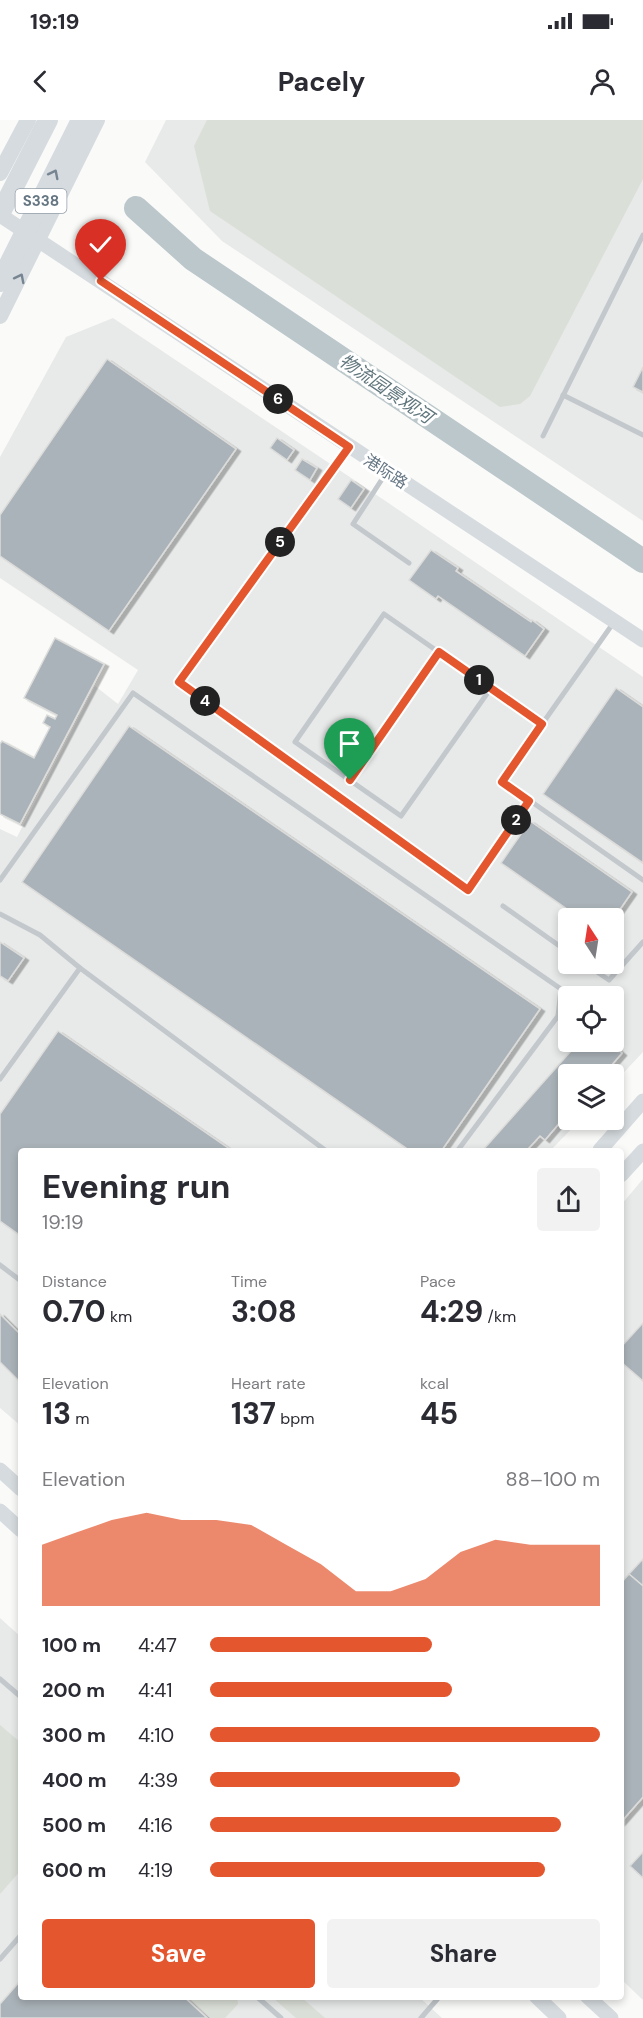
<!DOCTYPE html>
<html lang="en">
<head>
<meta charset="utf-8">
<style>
	:root { --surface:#fff; --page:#f2f2f3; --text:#2b2b33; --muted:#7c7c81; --accent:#e4572e }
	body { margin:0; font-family:"DM Sans","Noto Sans SC",sans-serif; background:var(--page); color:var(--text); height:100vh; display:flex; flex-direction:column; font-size:22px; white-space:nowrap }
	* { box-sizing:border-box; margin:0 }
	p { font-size:20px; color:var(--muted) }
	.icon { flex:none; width:33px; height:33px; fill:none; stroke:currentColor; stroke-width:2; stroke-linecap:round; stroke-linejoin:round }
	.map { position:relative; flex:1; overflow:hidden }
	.drawer { position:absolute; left:18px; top:1028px; width:606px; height:852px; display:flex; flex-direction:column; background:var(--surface); border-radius:6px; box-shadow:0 3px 9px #0003 }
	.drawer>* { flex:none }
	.needle { width:39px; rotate:348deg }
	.fabs { position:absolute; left:558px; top:788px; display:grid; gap:12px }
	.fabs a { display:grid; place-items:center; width:66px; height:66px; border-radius:6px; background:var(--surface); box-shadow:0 3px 9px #0003; font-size:30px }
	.pin { position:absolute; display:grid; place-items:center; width:51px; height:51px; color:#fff; margin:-62px -26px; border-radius:50% 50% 50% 0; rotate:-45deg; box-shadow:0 0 6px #0007 }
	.pin .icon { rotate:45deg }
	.km { position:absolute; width:30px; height:30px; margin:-15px; border-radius:50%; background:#222; color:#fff; font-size:16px; line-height:30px; text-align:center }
	.round { display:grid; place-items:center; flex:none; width:63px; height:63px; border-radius:6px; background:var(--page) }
	.overview { display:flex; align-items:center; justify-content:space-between; height:102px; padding:0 24px }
	h1 { font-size:33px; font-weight:700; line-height:45px }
	.metrics { display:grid; grid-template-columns:repeat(3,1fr); gap:9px; height:102px; padding:6px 24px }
	.metrics div { display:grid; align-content:center }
	.metrics b { font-size:30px; font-weight:700 }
	.metrics small { font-size:16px; font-weight:400 }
	.metrics p { font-size:16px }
	.chart { height:168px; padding:12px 24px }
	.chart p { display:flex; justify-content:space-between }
	.chart svg { width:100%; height:108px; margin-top:6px; fill:var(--accent); opacity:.7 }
	.primary-button { display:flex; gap:12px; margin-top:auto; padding:12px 24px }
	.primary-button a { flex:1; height:69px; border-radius:6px; background:var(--accent); color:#fff; font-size:24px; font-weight:700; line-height:69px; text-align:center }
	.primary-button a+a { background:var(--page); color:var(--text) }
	ul { padding:0 24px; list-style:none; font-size:20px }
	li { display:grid; grid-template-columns:96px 72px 1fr; align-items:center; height:45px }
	li i { height:15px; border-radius:8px; background:var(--accent) }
	.status { display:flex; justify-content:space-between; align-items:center; height:42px; padding:0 30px; background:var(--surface); direction:ltr }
	.status svg { height:16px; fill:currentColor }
	header { display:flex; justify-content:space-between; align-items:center; height:78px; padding:0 24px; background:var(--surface); font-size:27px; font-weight:700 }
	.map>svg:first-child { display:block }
	.built { fill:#e8e9e9; fill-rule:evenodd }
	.green { fill:#dadfd7 }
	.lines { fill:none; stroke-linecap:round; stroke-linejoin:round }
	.river { stroke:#bbc7cb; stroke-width:24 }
	.building { fill:#aab3b9; stroke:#dcdcda; stroke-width:1.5; filter:url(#shadow) }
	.lane { stroke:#c3c8cc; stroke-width:5 }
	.secondary { stroke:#d6dbdf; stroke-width:15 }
	.primary { stroke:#d6dbdf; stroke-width:16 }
	.highway { stroke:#d6dbdf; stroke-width:20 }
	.oneway { stroke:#768591 }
	.route-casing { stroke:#fff; stroke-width:12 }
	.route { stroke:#e4572e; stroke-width:8 }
	.labels { text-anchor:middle; stroke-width:6; stroke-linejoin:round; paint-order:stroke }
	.shield { fill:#fff; stroke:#939fa8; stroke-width:1.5 }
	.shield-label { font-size:15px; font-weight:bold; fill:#657683 }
	.street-label { font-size:16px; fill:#657683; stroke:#fff }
	.water-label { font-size:18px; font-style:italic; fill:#60757c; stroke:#fff }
</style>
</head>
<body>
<div class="status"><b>19:19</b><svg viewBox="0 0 49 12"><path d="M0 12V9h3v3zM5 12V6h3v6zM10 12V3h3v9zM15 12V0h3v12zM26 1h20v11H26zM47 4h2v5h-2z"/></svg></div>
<header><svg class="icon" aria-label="back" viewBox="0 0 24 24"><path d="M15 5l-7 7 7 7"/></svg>Pacely<svg class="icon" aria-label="person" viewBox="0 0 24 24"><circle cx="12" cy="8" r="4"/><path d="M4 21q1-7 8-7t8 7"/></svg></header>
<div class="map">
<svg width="643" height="1898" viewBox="0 0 643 1898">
	<defs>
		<filter id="shadow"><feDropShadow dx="4.5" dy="2.5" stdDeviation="0" flood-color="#0004"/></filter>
	</defs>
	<rect width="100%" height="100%" fill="#fafaf8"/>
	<g class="built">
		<path d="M166,0h477v401l-421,-280 -77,-79z"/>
		<path d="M113,198l274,184 256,175v375l-29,31v-9h-46v45h13l-30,31h-530v276l-21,-18v-579l17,8 78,-151 23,18 20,-34 -138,-92v-121l66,-120zM568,798h46v45h-46zM568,876h46v45h-46z"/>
		<path d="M643,1059v821l-22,-21v-774z"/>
		<path d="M0,1498l21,19v359h397l24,22h-442z"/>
	</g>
	<g class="green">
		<path d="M207,0h436v59l-113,217 -10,8 -20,3 -290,-196 -16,-65z"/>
		<path d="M0,1605l21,18v127l-21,24z"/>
		<path d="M187,1877h50l1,7 -13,14h-14z"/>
		<path d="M272,1877h29l24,21h-29z"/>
	</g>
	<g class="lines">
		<path class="river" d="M136,88l57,51 450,302"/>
	</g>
	<g class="building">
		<path d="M107,239l129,90 -127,182 -109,-75v-41z"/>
		<path d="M643,247v25l-10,-5z"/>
		<path d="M277,318l17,12 -7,10 -17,-12z"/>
		<path d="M302,339l15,9 -7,12 -15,-10z"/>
		<path d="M351,360l13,9 -13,19 -13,-9z"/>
		<path d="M431,430l27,18 -2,3 75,51 1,-2 12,9 -19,27 -87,-60 -2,3 -27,-19z"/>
		<path d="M55,518l49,26 -84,160 -20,-10v-70l2,-3 32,17 16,-31 -7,-4 4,-8 8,4 2,-4 -33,-17z"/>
		<path d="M616,568l27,19v156l-100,-69z"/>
		<path d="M129,606l411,283 -98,141h-33l-387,-268z"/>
		<path d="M530,701l102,71 -18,26h-34l-79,-55z"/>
		<path d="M0,822l24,16 -16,23 -8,-5z"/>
		<path d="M58,911l173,119h-210v86l-21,-15v-107z"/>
		<path d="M591,921h17l14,12 -18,21h-36v39l-23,27 -5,-4 -13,14h-44l96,-108 6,6z"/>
		<path d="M0,1194l21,21v48l-21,-21z"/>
		<path d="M643,1203v58l-22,-19v-15z"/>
		<path d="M643,1439v27l-14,-12z"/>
		<path d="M629,1454l14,12v211l-22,25v-239z"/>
		<path d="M643,1732v26l-13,-12z"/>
		<path d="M21,1860v16h162l24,22h-207v-14z"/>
	</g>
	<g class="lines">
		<g class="lane">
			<path d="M563,275l80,40"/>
			<path d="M543,316l100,-201"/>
			<path d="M348,328l-169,234 289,208 61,-89"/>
			<path d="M386,353l-33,51 56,39"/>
			<path d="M614,502l-112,159 141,99"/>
			<path d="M491,568l-90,128 -106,-74 89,-128 158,110"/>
			<path d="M349,660l90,-128"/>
			<path d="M0,760l133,-187 428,296 -3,27 -100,134"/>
			<path d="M503,786l65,46"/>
			<path d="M0,794l40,21 40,33"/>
			<path d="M584,843l25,17 34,-38"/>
			<path d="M0,959l80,-111 245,182"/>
			<path d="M0,1145l21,16"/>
			<path d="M0,1559l21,18"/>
			<path d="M0,1839l21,-24"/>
			<path d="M256,1876l25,22"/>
			<path d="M421,1898l19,-22"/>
		</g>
		<g class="secondary">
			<path d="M0,95l643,425"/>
			<path d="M600,1030l43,-49"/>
			<path d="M621,1055l22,-24"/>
			<path d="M0,1350l21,19"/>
			<path d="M0,1391l21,19"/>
			<path d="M536,1876l23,22"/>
			<path d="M587,1876l24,22"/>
		</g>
		<g class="primary">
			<path d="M0,53l28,-53"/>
			<path d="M0,196l97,-196"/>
		</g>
		<g class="highway">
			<path d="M0,94l48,-94"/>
			<path d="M0,162l81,-162"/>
		</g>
	</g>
	<defs><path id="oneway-chevron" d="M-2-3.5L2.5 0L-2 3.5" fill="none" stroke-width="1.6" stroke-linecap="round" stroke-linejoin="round" transform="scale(1.5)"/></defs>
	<g class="oneway">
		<use href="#oneway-chevron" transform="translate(54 54) rotate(-63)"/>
		<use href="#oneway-chevron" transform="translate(20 158) rotate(-63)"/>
	</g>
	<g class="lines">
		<g class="route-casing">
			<path id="route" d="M101,161l248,166 -170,235 289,208 61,-89 -27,-19 40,-58 -103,-72 -89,128"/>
		</g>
		<use href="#route" class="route"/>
	</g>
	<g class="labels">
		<rect class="shield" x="15.5" y="69" width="51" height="24" rx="4.5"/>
		<g class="shield-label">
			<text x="41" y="86">S338</text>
		</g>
		<g class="street-label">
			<text transform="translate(386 351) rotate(33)" y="6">港际路</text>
		</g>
		<g class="water-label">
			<text transform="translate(386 269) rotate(34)" y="6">物流园景观河</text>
		</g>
	</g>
</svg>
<div class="fabs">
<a><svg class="needle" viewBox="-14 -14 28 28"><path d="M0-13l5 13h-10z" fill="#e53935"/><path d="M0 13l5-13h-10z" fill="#7c7c81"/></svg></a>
<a><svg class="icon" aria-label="locate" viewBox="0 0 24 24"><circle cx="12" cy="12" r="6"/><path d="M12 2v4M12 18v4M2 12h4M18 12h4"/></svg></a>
<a><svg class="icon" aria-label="layers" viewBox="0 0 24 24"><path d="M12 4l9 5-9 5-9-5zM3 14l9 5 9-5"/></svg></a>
</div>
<div class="pin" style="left:350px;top:660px;background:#1e9e55"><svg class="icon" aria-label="arrive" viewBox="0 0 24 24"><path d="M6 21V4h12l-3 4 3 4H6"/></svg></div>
<div class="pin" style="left:101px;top:161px;background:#d93025"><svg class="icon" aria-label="check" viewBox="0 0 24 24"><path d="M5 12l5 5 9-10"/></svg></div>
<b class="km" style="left:479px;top:560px">1</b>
<b class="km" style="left:516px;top:700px">2</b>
<b class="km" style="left:205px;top:581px">4</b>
<b class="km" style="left:280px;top:422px">5</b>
<b class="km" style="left:278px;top:279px">6</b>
<section class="drawer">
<div class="overview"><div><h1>Evening run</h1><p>19:19</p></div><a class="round"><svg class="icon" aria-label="share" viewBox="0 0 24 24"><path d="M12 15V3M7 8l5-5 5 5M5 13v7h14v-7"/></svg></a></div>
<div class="metrics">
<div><p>Distance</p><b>0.70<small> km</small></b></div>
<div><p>Time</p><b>3:08</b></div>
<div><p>Pace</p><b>4:29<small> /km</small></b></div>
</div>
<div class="metrics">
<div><p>Elevation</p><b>13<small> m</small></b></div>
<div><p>Heart rate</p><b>137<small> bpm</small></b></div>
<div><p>kcal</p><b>45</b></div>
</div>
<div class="chart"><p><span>Elevation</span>88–100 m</p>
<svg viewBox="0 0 160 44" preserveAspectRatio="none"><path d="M0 44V19L10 14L20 9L30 6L40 9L50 9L60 11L70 19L80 27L90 38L100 38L110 33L120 22L130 17L140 19L150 19L160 19V44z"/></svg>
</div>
<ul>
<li><b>100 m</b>4:47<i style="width:57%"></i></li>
<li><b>200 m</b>4:41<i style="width:62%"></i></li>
<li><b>300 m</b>4:10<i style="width:100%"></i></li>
<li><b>400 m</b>4:39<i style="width:64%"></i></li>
<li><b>500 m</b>4:16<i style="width:90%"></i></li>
<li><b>600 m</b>4:19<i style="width:86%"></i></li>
</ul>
<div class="primary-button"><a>Save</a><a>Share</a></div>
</section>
</div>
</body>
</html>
